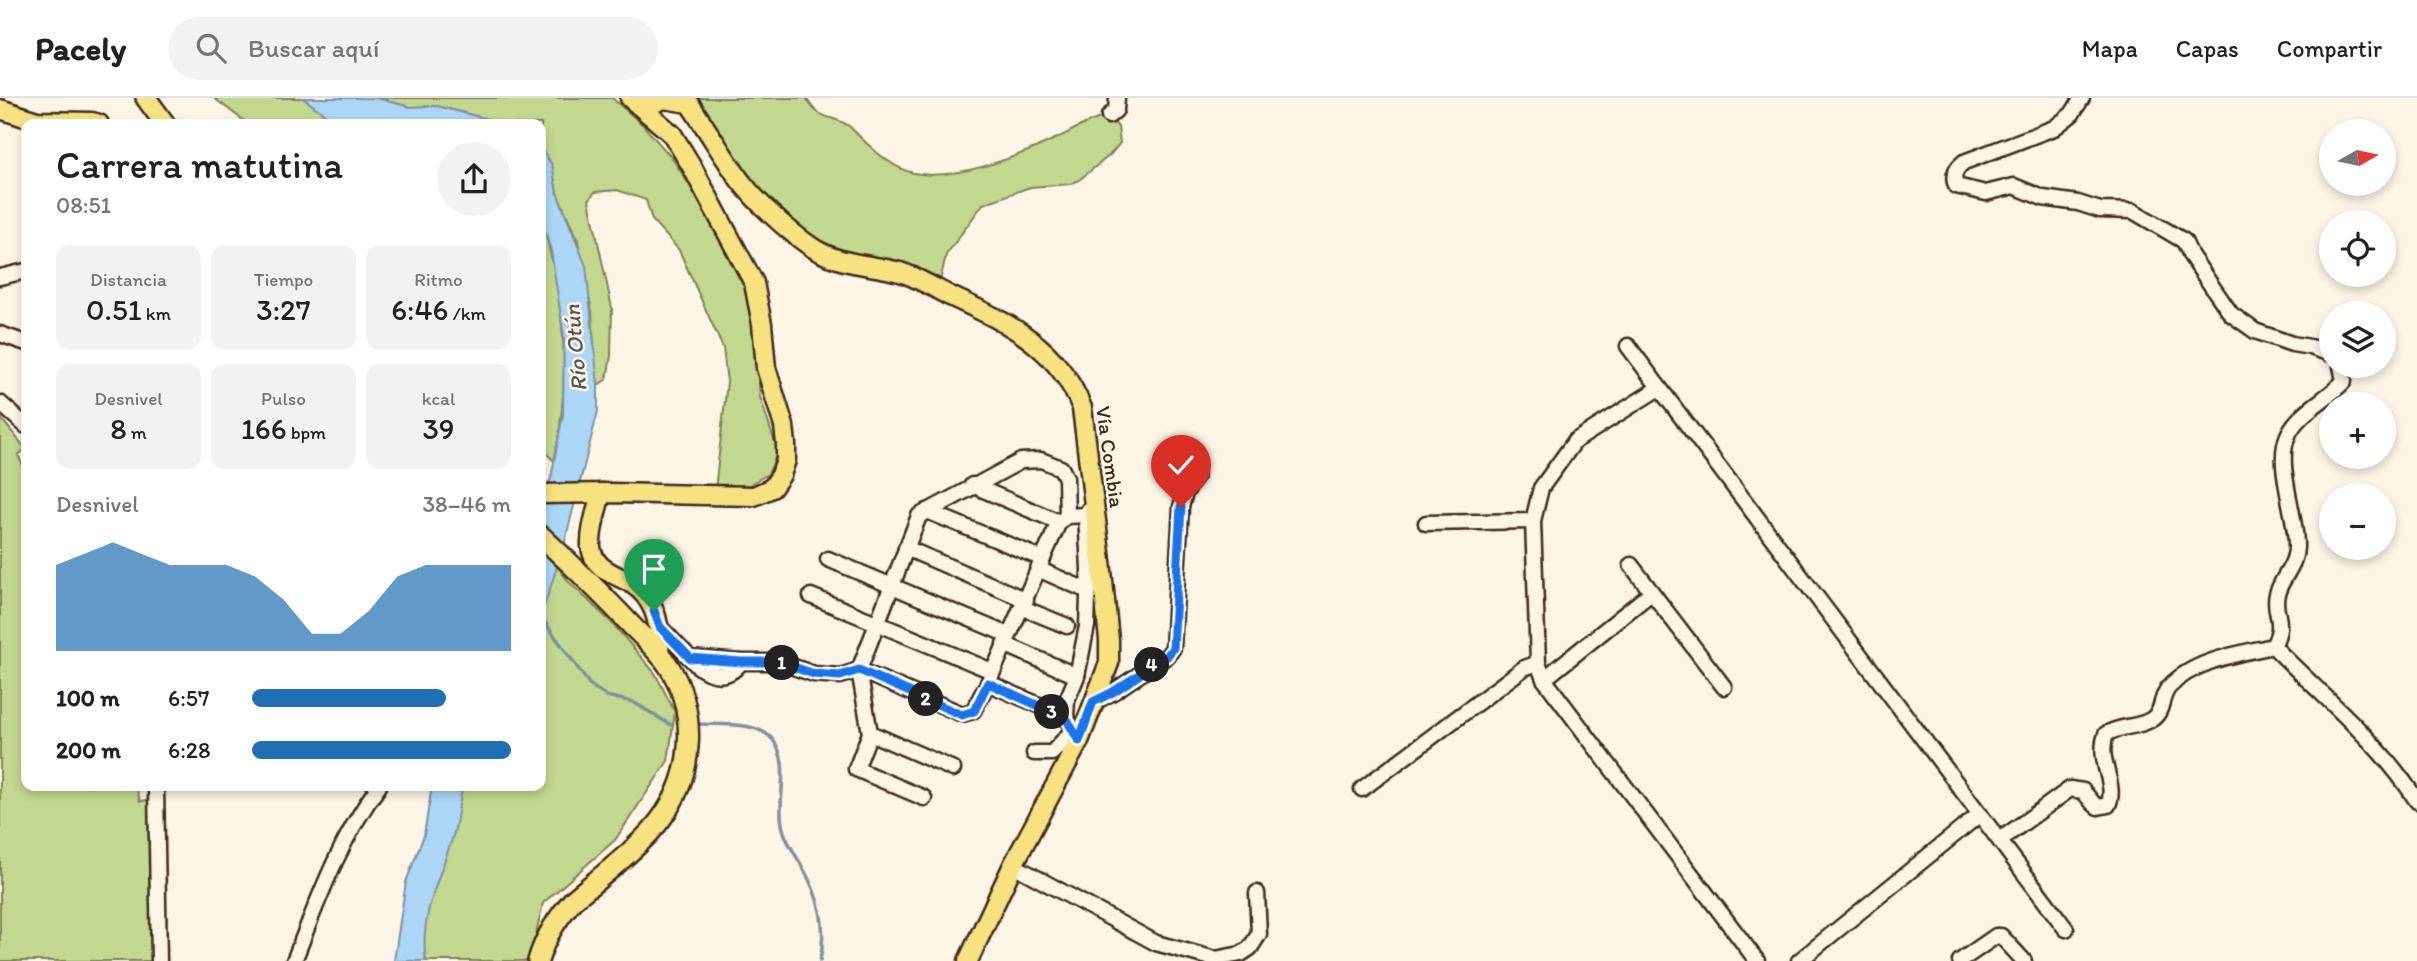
<!DOCTYPE html>
<html lang="es">
<head>
<meta charset="utf-8">
<style>
	:root { --surface:#fff; --page:#f2f2f2; --text:#202124; --muted:#757577; --line:#e0e0e0; --accent:#1f6fb2 }
	body { margin:0; font-family:Itim,sans-serif; background:var(--page); color:var(--text); height:100vh; display:flex; flex-direction:column; font-size:26px; white-space:nowrap }
	* { box-sizing:border-box; margin:0 }
	p { font-size:23px; color:var(--muted) }
	.icon { flex:none; width:38px; height:38px; fill:none; stroke:currentColor; stroke-width:2; stroke-linecap:round; stroke-linejoin:round }
	.map { position:relative; flex:1; overflow:hidden }
	.details { position:absolute; left:21px; top:21px; width:525px; height:672px; display:flex; flex-direction:column; background:var(--surface); border-radius:14px; box-shadow:0 4px 10px #0003 }
	.details>* { flex:none }
	.needle { width:46px; rotate:81deg }
	.tools { position:absolute; left:2319px; top:21px; display:grid; gap:14px }
	.tools a { display:grid; place-items:center; width:77px; height:77px; border-radius:50%; background:var(--surface); box-shadow:0 4px 10px #0003; font-size:35px }
	.pin { position:absolute; display:grid; place-items:center; width:60px; height:60px; color:#fff; margin:-72px -30px; border-radius:50% 50% 50% 0; rotate:-45deg; box-shadow:0 0 7px #0007 }
	.pin .icon { rotate:45deg }
	.km { position:absolute; width:35px; height:35px; margin:-18px; border-radius:50%; background:#222; color:#fff; font-size:19px; line-height:35px; text-align:center }
	.round { display:grid; place-items:center; flex:none; width:74px; height:74px; border-radius:37px; background:var(--page) }
	.overview { display:flex; align-items:center; justify-content:space-between; height:119px; padding:0 35px }
	h1 { font-size:38px; font-weight:600; line-height:52px }
	.figures { display:grid; grid-template-columns:repeat(3,1fr); gap:10px; height:119px; padding:7px 35px }
	.figures div { display:grid; align-content:center; border-radius:14px; background:var(--page); text-align:center }
	.figures b { font-size:30px; font-weight:600 }
	.figures small { font-size:19px; font-weight:400 }
	.figures p { font-size:19px }
	.chart { height:196px; padding:14px 35px }
	.chart p { display:flex; justify-content:space-between }
	.chart svg { width:100%; height:126px; margin-top:7px; fill:var(--accent); opacity:.7 }
	ul { padding:0 35px; list-style:none; font-size:23px }
	li { display:grid; grid-template-columns:112px 84px 1fr; align-items:center; height:52px }
	li i { height:18px; border-radius:9px; background:var(--accent) }
	header { display:flex; align-items:center; gap:42px; box-sizing:border-box; height:98px; padding:0 35px; background:var(--surface); border-bottom:2px solid var(--line) }
	header strong { font-size:33px }
	nav { display:flex; gap:38px; margin-inline-start:auto; font-size:24px }
	.search { width:490px; height:63px; background:var(--page); display:flex; align-items:center; gap:18px; box-sizing:border-box; padding:0 24px; border-radius:38px; color:var(--muted); font-size:26px }
	.map>svg:first-child { display:block }
	.green { fill:#c2d88e; stroke:#7e8156; stroke-width:2 }
	.water { fill:#abd6f6; stroke:#7e91a0; stroke-width:2 }
	.lines { fill:none; stroke-linecap:round; stroke-linejoin:round }
	.stream { stroke:#7e91a0; stroke-width:3.5 }
	.minor-casing { stroke:#3b2a1e; stroke-width:19 }
	.major-casing { stroke:#3b2a1e; stroke-width:23 }
	.highway-casing { stroke:#3b2a1e; stroke-width:24 }
	.minor { stroke:#fcf5e5; stroke-width:14 }
	.major { stroke:#f6e281; stroke-width:18 }
	.highway { stroke:#f6e281; stroke-width:19 }
	.route-casing { stroke:#fff; stroke-width:14 }
	.route { stroke:#1a73e8; stroke-width:9 }
	.labels { text-anchor:middle; stroke-width:5; stroke-linejoin:round; paint-order:stroke }
	.street-label { font-size:21px; fill:#3b2a1e; stroke:#fcf5e5 }
	.water-label { font-size:23px; font-style:italic; fill:#575554; stroke:#fcf5e5 }
</style>
</head>
<body>
<header>
<strong>Pacely</strong>
<div class="search"><svg class="icon" aria-label="search" viewBox="0 0 24 24"><circle cx="10" cy="10" r="6"/><path d="M15 15l6 6"/></svg>Buscar aquí</div>
<nav><a>Mapa</a><a>Capas</a><a>Compartir</a></nav>
</header>
<div class="map">
<svg width="2417" height="863" viewBox="0 0 2417 863">
	<rect width="100%" height="100%" fill="#fcf5e5"/>
	<filter id="ink" filterUnits="userSpaceOnUse"><feTurbulence type="fractalNoise" baseFrequency=".0143" numOctaves="2"/><feDisplacementMap in="SourceGraphic" scale="14" xChannelSelector="R" yChannelSelector="G"/><feConvolveMatrix kernelMatrix="1 2 1 2 8 2 1 2 1" color-interpolation-filters="sRGB"/></filter>
	<g filter="url(#ink)">
		<g class="green">
			<path d="M214,0h89l35,26h-90z"/>
			<path d="M376,0h236l31,27 29,33 32,50 44,84 7,43 5,62 18,55 -10,22 -16,9 -9,10 -28,-3 12,-108 -4,-34 -44,-98 -27,-30 -6,-20 -29,-10 -22,2 -6,8 23,108 -1,48 -4,23 -9,6 -3,-24 -3,-49 -14,-71 -21,-48 -5,-28 -11,-17v-24h-35l-69,-18 -27,1z"/>
			<path d="M630,0h176c3,4 6,10 10,13 9,8 24,7 34,16 15,15 38,39 60,45 40,11 108,-15 145,-33 19,-9 34,-19 54,-23l9,11 2,16 -10,12 -31,25 -8,4 -41,3 -47,17 -37,51 -5,22 -5,12 -87,-26 -68,-40 -92,-120z"/>
			<path d="M541,119c23,79 31,162 13,244l-13,-13z"/>
			<path d="M0,319l26,32 -8,6 8,17v314h110l4,15 16,-2 3,162h-159z"/>
			<path d="M544,450l25,34 43,41 43,50 20,39 -7,49 -53,79 -72,63 -13,58h-115l37,-175h89v-229z"/>
		</g>
		<g class="water">
			<path d="M303,0h73l34,9 27,-1 69,18h-168z"/>
			<path d="M541,50l11,17 5,28 29,73 12,119v26l-34,134 -23,71v-113l10,-25 12,-64 1,-77 -13,-86 -10,-34z"/>
			<path d="M432,688h31c-4,14 -5,29 -8,43 -12,43 -37,86 -29,132h-32l12,-79 18,-47z"/>
		</g>
		<g class="lines">
			<g class="stream">
				<path d="M541,519l49,68 16,11 27,6 38,23"/>
				<path d="M701,626c21,1 57,-3 72,16 16,21 7,50 8,74 0,21 12,36 22,54 17,30 24,59 17,93"/>
			</g>
			<g class="minor-casing">
				<g id="minor">
					<path d="M2082,0l-10,16 -18,14 -90,34c-9,7 -12,14 -8,24l30,7 28,-7 29,12 35,5 22,7 33,1 51,30 7,15 40,58 24,17 37,13 18,3 21,7"/>
					<path d="M1109,18l7,-6 1,-12"/>
					<path d="M0,179l26,-6"/>
					<path d="M0,236l26,9"/>
					<path d="M1628,248l438,583"/>
					<path d="M1659,290l-84,53 -34,47 -8,33 5,142 6,16 213,282"/>
					<path d="M0,305l26,23"/>
					<path d="M972,387l87,37"/>
					<path d="M927,413l116,48"/>
					<path d="M1426,425l107,-2"/>
					<path d="M906,450l120,52"/>
					<path d="M828,461l180,76"/>
					<path d="M1631,467l93,122"/>
					<path d="M1038,471l50,22"/>
					<path d="M811,498l181,75"/>
					<path d="M1023,510l44,18"/>
					<path d="M660,529l30,31 51,4h38l35,12 26,2 19,-6 103,44 11,-3 15,-28 71,-161 8,-6 19,-1"/>
					<path d="M1004,546l73,32"/>
					<path d="M2273,548c49,50 107,96 144,155"/>
					<path d="M690,560c14,17 36,25 51,4"/>
					<path d="M1544,581l107,-86"/>
					<path d="M988,585l78,34"/>
					<path d="M1093,605l20,-11 54,-36 6,-8 8,-141 4,-14 11,-17"/>
					<path d="M870,635l83,36"/>
					<path d="M1079,643l-13,-24 1,-17 10,-24 10,-50 2,-57 -3,-54 3,-6"/>
					<path d="M1034,655h18l21,-23"/>
					<path d="M156,688l3,175"/>
					<path d="M1362,691l162,-121 14,-5"/>
					<path d="M924,700l-68,-29 14,-36 -11,-63 60,-154 102,-55 20,-1 20,8 5,10 1,38"/>
					<path d="M2000,742l70,-51 13,2 10,12 5,4 10,-2c10,-21 -12,-44 -2,-71 14,-9 33,-6 46,-15 12,-8 8,-22 17,-32 25,-27 69,-33 104,-41 14,-26 -1,-32 4,-52 5,-18 20,-29 19,-49 0,-33 -22,-83 -7,-112 11,-22 39,-34 55,-52l-3,-15"/>
					<path d="M1013,767l143,78 59,16 26,-5 9,-6 9,-14 -2,-41"/>
					<path d="M294,863c24,-61 46,-122 85,-175"/>
					<path d="M1799,863l181,-147"/>
					<path d="M1960,863l36,-25h5l23,25"/>
				</g>
			</g>
			<g class="major-casing">
				<g id="major">
					<path d="M643,9l21,-8 25,4c17,25 33,51 50,76 18,24 49,52 74,69 27,17 57,16 87,24 16,5 33,15 48,23 58,27 109,49 134,113l19,153 8,79v23l-30,78 -66,124 -45,96"/>
					<path d="M0,11l37,12 55,1 7,2"/>
					<path d="M601,395c-4,17 -11,37 -10,54 3,24 26,27 43,38 23,16 27,43 25,69"/>
					<path d="M541,396l69,-1 144,3 18,-8 9,-13 5,-15v-16l-2,-18 -18,-58 -4,-44 -8,-41 -63,-118 -19,-31 -42,-36"/>
				</g>
			</g>
			<g class="highway-casing">
				<g id="highway">
					<path d="M146,0l19,26"/>
					<path d="M538,863c7,-24 19,-42 35,-61 26,-22 72,-57 90,-84 31,-43 35,-105 5,-151 -10,-14 -24,-27 -36,-39 -29,-31 -60,-61 -91,-90"/>
				</g>
			</g>
			<use href="#minor" class="minor"/>
			<use href="#major" class="major"/>
			<use href="#highway" class="highway"/>
		</g>
	</g>
	<g class="lines" filter="url(#ink)">
		<g class="route-casing">
			<path id="route" d="M654,513l6,16 30,31 51,4h38l35,12 26,2 19,-6 103,45 12,-4 14,-28 78,35 13,23 14,-39 20,-10 54,-36 6,-8 8,-141"/>
		</g>
		<use href="#route" class="route"/>
	</g>
	<g class="labels">
		<g class="street-label">
			<text transform="translate(1110 359) rotate(82)" y="7">Vía Combia</text>
		</g>
		<g class="water-label">
			<text transform="translate(575 250) rotate(-95)" y="8">Río Otún</text>
		</g>
	</g>
</svg>
<div class="tools">
<a><svg class="needle" viewBox="-14 -14 28 28"><path d="M0-13l5 13h-10z" fill="#e53935"/><path d="M0 13l5-13h-10z" fill="#757577"/></svg></a>
<a><svg class="icon" aria-label="locate" viewBox="0 0 24 24"><circle cx="12" cy="12" r="6"/><path d="M12 2v4M12 18v4M2 12h4M18 12h4"/></svg></a>
<a><svg class="icon" aria-label="layers" viewBox="0 0 24 24"><path d="M12 4l9 5-9 5-9-5zM3 14l9 5 9-5"/></svg></a>
<a>+</a>
<a>−</a>
</div>
<div class="pin" style="left:654px;top:513px;background:#1e9e55"><svg class="icon" aria-label="arrive" viewBox="0 0 24 24"><path d="M6 21V4h12l-3 4 3 4H6"/></svg></div>
<div class="pin" style="left:1181px;top:409px;background:#d93025"><svg class="icon" aria-label="check" viewBox="0 0 24 24"><path d="M5 12l5 5 9-10"/></svg></div>
<b class="km" style="left:782px;top:565px">1</b>
<b class="km" style="left:926px;top:601px">2</b>
<b class="km" style="left:1052px;top:614px">3</b>
<b class="km" style="left:1152px;top:567px">4</b>
<section class="details">
<div class="overview"><div><h1>Carrera matutina</h1><p>08:51</p></div><a class="round"><svg class="icon" aria-label="share" viewBox="0 0 24 24"><path d="M12 15V3M7 8l5-5 5 5M5 13v7h14v-7"/></svg></a></div>
<div class="figures">
<div><p>Distancia</p><b>0.51<small> km</small></b></div>
<div><p>Tiempo</p><b>3:27</b></div>
<div><p>Ritmo</p><b>6:46<small> /km</small></b></div>
</div>
<div class="figures">
<div><p>Desnivel</p><b>8<small> m</small></b></div>
<div><p>Pulso</p><b>166<small> bpm</small></b></div>
<div><p>kcal</p><b>39</b></div>
</div>
<div class="chart"><p><span>Desnivel</span>38–46 m</p>
<svg viewBox="0 0 160 44" preserveAspectRatio="none"><path d="M0 44V14L10 10L20 6L30 10L40 14L50 14L60 14L70 18L80 26L90 38L100 38L110 30L120 18L130 14L140 14L150 14L160 14V44z"/></svg>
</div>
<ul>
<li><b>100 m</b>6:57<i style="width:75%"></i></li>
<li><b>200 m</b>6:28<i style="width:100%"></i></li>
</ul>
</section>
</div>
</body>
</html>
